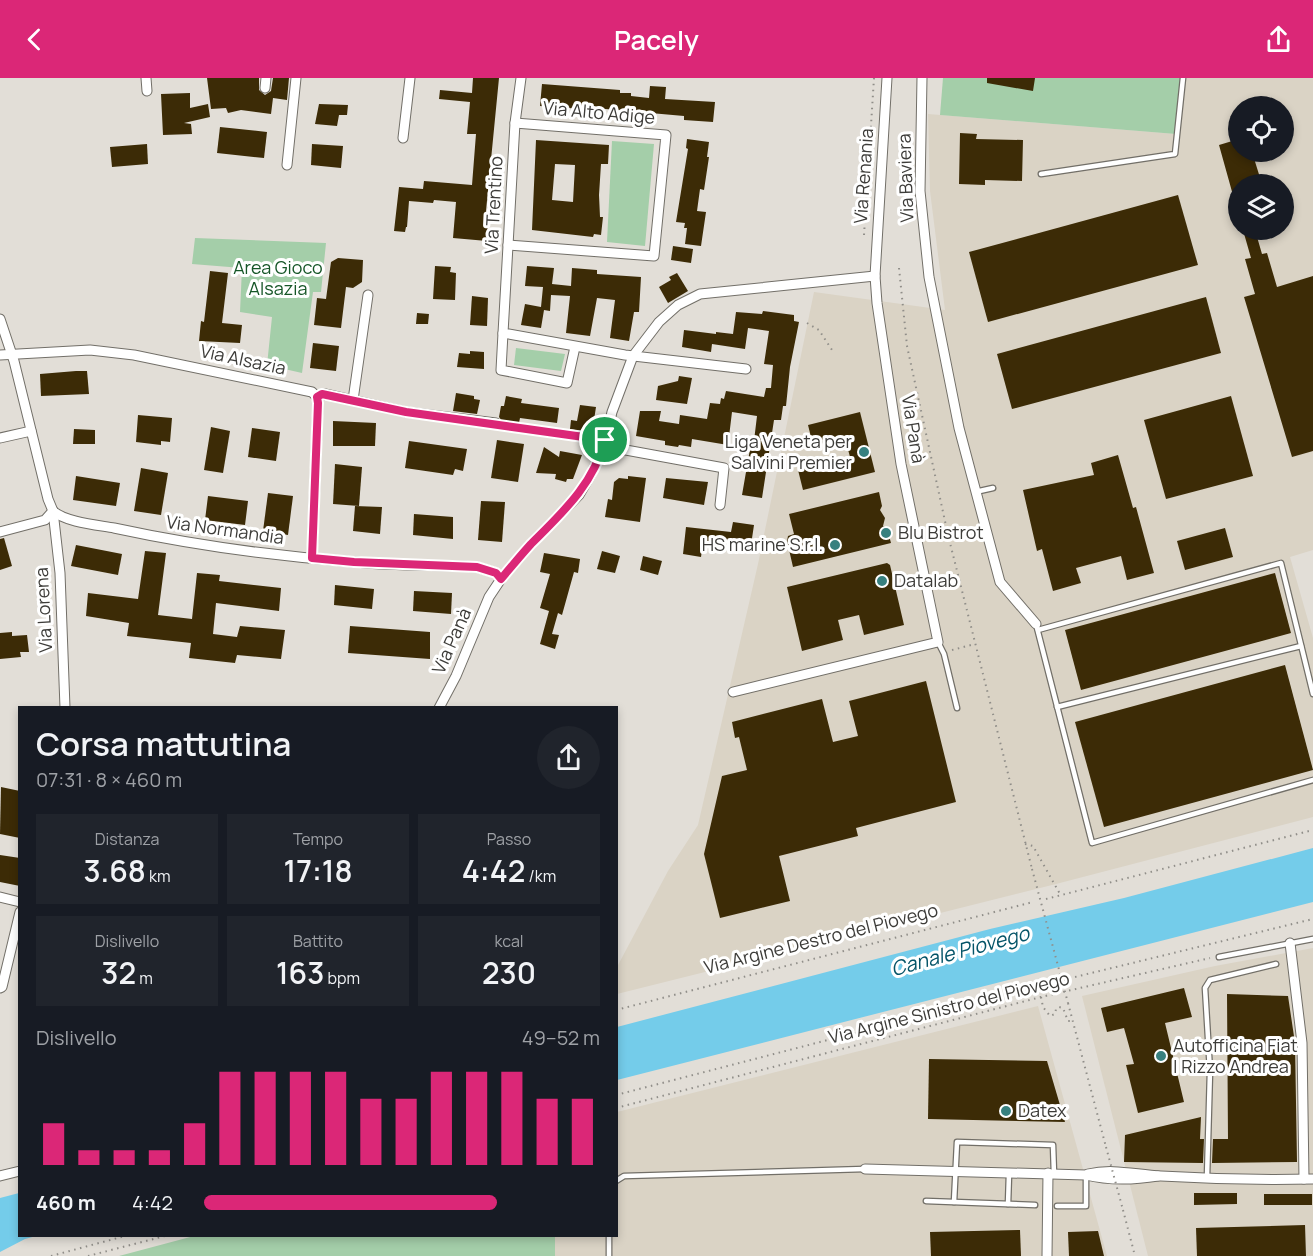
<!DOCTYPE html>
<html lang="it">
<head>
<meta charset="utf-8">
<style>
	:root { --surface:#171b24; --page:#20242c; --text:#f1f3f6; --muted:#9ea1a6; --accent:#db2777 }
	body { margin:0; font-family:Manrope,sans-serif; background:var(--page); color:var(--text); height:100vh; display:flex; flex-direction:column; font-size:22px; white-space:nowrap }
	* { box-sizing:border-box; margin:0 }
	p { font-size:20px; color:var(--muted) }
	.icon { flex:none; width:33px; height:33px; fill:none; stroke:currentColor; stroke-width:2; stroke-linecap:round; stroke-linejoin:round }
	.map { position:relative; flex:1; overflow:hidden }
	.side { position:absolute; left:18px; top:628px; width:600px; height:531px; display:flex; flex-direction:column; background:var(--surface); border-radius:0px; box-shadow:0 3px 9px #0003 }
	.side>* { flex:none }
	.buttons { position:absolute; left:1228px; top:18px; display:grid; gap:12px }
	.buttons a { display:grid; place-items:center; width:66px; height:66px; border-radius:50%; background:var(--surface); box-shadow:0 3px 9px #0003; font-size:30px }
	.pin { position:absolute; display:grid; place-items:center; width:51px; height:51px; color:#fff; margin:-26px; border:3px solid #fff; border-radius:50%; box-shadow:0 2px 6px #0007 }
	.round { display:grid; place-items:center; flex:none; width:63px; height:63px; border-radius:32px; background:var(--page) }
	.headline { display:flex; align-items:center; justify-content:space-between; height:102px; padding:0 18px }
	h1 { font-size:33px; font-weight:600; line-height:45px }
	.metrics { display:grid; grid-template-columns:repeat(3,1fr); gap:9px; height:102px; padding:6px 18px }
	.metrics div { display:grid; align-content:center; border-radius:0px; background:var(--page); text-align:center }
	.metrics b { font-size:30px; font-weight:600 }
	.metrics small { font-size:16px; font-weight:400 }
	.metrics p { font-size:16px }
	.chart { height:168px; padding:12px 18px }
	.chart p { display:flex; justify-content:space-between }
	.chart svg { width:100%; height:108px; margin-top:6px; stroke:var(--accent); stroke-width:6 }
	ul { padding:0 18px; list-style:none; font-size:20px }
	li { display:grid; grid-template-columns:96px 72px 1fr; align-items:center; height:45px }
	li i { height:15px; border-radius:8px; background:var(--accent) }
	header { display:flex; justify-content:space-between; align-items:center; height:78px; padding:0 18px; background:var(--accent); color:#fff; font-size:27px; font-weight:600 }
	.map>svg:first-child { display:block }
	.built { fill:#dad3c5; fill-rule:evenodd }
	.green { fill:#a4cea9 }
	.water { fill:#74ccea }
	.building { fill:#3c2b06; fill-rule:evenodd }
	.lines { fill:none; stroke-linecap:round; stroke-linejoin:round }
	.lane-casing { stroke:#726f68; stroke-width:7 }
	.street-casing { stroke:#726f68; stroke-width:11 }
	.path { stroke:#908e89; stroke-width:2; stroke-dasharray:1.5 4.5; stroke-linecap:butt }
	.lane { stroke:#fff; stroke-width:4.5 }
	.street { stroke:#fff; stroke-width:9 }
	.path-bridge { stroke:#908e89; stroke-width:2; stroke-dasharray:1.5 4.5; stroke-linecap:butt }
	.route-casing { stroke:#fff; stroke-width:12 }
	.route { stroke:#db2777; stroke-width:8 }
	.poi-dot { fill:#37807f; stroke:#fff; stroke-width:2 }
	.labels { text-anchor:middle; stroke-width:6; stroke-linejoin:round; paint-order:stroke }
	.street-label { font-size:18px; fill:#3d3c39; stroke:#fff }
	.park-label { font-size:18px; fill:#165627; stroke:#fff }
	.poi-label { font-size:18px; fill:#3d3c39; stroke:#fff; text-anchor:start }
	.water-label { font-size:20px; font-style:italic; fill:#045468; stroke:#fff }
</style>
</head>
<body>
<header><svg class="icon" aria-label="back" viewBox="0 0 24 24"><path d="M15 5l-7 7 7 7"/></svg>Pacely<svg class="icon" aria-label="share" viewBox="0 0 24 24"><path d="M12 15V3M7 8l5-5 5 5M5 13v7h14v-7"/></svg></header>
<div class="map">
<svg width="1313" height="1178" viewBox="0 0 1313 1178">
	<rect width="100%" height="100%" fill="#e2ded7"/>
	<g class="built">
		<path d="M1182,0h131v472l-23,7 23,81v179l-257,67 -439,110v-27l51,-96 30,-46 60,-261 56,-272 131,18 -15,-119 -2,-77 248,20zM1239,28h45v46h-45zM1239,106h45v46h-45z"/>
		<path d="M1313,870v308h-165l-66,-260 133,-30z"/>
		<path d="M1038,928l69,250h-552v-20h61l1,-124z"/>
	</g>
	<g class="green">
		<path d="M943,0h239l-6,56 -236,-19z"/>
		<path d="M612,63l42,3 -9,102 -38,-4z"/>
		<path d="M195,160l131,5 -5,49h-8l-11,81 -35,-8 5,-48 -32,-5 2,-44 -50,-4z"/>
		<path d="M516,270l49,6 -4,17 -47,-6z"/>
		<path d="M194,1158h361v20h-436z"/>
	</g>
	<g class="water">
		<path d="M1313,770v54l-696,178v-53l373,-98 134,-31z"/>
		<path d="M19,1115l1,43h16l-11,3 -25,13v-54z"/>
	</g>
	<g class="building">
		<path d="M207,0h52v12l6,5 6,-4 2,-13h16l-2,22 -14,-2 -2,16 -30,-4 -13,3 -2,-5 -15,1z"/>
		<path d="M473,0h26l-14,143h3l-1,20 -34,-3 3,-36 -22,-2 -1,3 -24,-2 -2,26h-1l-1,5 -11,-1 5,-44 24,2 1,-8 48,4 4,-51h-9l3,-32 -31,-3 1,-9 32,3z"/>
		<path d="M987,0h48l-2,13 -46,-8z"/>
		<path d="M542,6l78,6v3h11v3l18,2 1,-12 16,1 -1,12 50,3 -2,20 -29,-2v-4l-101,-9 -1,2 -42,-3z"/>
		<path d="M190,15v15l18,-4 2,13 -26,6 7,1 1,10 -29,1 -2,-41z"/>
		<path d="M319,26l29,1 -1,10h-8l-2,11 -22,-2z"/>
		<path d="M220,49l47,5 -3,26 -47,-5z"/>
		<path d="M960,55l17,1 -1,5 47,1 -1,41 -37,-1v5l-26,-1z"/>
		<path d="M687,61l22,3 -2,15h2l-5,33 -4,-1 -3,22 9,1 -5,34 -16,-2 2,-16h-3l1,-5 -9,-1 12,-73 -2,-1z"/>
		<path d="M1239,61v13h13l10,32h-23v22h-3l-17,-61z"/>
		<path d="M536,62l73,5 -1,19h-7l-2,31 1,22h3l-2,18 -7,-1 -1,3 -61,-7zM555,86l20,1 -2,37 -21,-2z"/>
		<path d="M147,66l1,20 -36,3 -2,-20z"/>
		<path d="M312,66l31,2 -2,22 -30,-3z"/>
		<path d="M1178,117l20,70 -210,57 -19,-70z"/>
		<path d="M1243,152h12l7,24 5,-1 10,34 36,-11v175l-21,6 -48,-160 11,-3 -10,-35 6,-1z"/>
		<path d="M673,168l20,3 -2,14 -20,-3z"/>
		<path d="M338,180l25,2 -1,22 -9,6 -7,-1 -5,41 -27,-3 3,-27 9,1 5,-37z"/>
		<path d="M435,188l16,1 -1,5 6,1 -1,27 -22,-1z"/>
		<path d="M527,188l27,2 -2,16 19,2 1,-18 25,2v4l44,3 -2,35h-5l-5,29 -19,-3 5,-38 -18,-2 -7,38 -24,-3 4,-37 -19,-1 -1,16 -6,-1 -3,18 -20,-3 4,-21 16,3 2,-20 -18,-1z"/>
		<path d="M210,193l18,2 -6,50 20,2 -2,18 -41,-2 2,-20 3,1z"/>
		<path d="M677,195l11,18 -20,12 -9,-16 12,-7 -2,-3z"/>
		<path d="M472,218l16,2 -1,28 -17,-1z"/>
		<path d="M1206,219l15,56 -209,56 -15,-55z"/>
		<path d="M763,233l31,4v6l5,1 -9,45 -4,39h-3l-2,14h-7l-12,78 -20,-3 8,-46h3l4,-33 -25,-4 -4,33 -36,-6 -1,8 -12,-2 -1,2 -13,-2v-4l-29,-5 4,-25h21l-2,10 20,3 1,-9 27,4 3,-16 10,1 1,-6 3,1 2,-8 38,6 2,-9h5l2,-23 -9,-1 5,-33 -21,-3 -3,21 -33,-5 -1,8 -29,-5 2,-17 32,4v-2l17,2 3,-22 26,2z"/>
		<path d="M417,235l12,1 -1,10h-12z"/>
		<path d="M313,265l26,3 -3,25 -26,-3z"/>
		<path d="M470,273l14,1v17l-27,-2 2,-14 11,1z"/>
		<path d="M76,293h11l2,23 -48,2 -1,-22z"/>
		<path d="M679,298l13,2 -5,26 -31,-4 2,-14 20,-5z"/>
		<path d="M456,315l18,3v3l6,1 -3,14 -24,-3z"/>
		<path d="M506,318l16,3 -1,4 38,5 -2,15 -37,-5 -1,5 -17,-2 -3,-4 2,-11h3z"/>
		<path d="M1231,318l22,80 -87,23 -22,-79z"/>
		<path d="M580,327l16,2 -4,26 -22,-4 1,-9 6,1z"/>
		<path d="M860,334l15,60 -72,18 -5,-20 52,-13 -5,-19 -38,9 -2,-9 6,-1 -3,-12z"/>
		<path d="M138,337l34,3 -2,24 -9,-1v4l-25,-3z"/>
		<path d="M333,343l43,2 -1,23h-42z"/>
		<path d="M211,349l19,4 -7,42 -19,-3z"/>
		<path d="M252,350l28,4 -4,29 -28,-4z"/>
		<path d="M74,351l21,1v14h-22z"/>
		<path d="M497,362l27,4 -6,38 -27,-4z"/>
		<path d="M409,363l58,8 -4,22 -8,-2 -2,6 -48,-7z"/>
		<path d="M544,369l15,10 1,-6 22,4 -9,24h-6l-1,3 -11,-3 1,-5 -20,-1z"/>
		<path d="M1118,377l15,53 3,-1 18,66 -27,7 -6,-24 -45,12 5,15 -28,8 -11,-42 -5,2 -14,-61 71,-15 -3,-12z"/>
		<path d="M335,386l27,3 -3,39 -26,-2z"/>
		<path d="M141,390l27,5 -7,42 -27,-4z"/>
		<path d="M76,398l44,7 -4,23 -43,-6z"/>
		<path d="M628,398l18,2 -6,44 -35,-5 3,-18 4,1 2,-18 5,-4 9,1z"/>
		<path d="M666,400l42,4 -4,23 -41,-7z"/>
		<path d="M879,414l3,14 -2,4 5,8 -2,8 4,2 4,15 -98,24 -6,-26 1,-5 6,-2 -5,-20z"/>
		<path d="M268,415l25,3 -5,39 -25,-4z"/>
		<path d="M208,418l40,5 -3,24 -40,-5z"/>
		<path d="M481,423l24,1 -3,40 -24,-2z"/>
		<path d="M355,428l27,1 -2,27 -27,-3z"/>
		<path d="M414,436l39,3v22l-40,-4z"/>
		<path d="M733,444l21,3 -3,20 -38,-7 -1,8h-6v5l-4,-1 -1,7 -18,-3 3,-27 45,5z"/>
		<path d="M1225,450l8,29 -48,13 -8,-29z"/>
		<path d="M4,460l8,28 -12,4v-31z"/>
		<path d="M76,467l46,9 -4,21 -47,-9z"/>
		<path d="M145,473l21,2 -8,62 34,4 5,-46 23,2 -1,6 62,7 -2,23 -63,-8 -3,31 24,3 3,-11 45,4 -4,29 -44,-4 -2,8 -46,-5 2,-15 -64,-7 2,-13 -43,-7 2,-23 50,6z"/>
		<path d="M602,473l18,5 -5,17 -18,-4z"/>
		<path d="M544,475l36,6 -2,14 -4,-1 -12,43 -4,-2 -6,21 7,1 -4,14 -15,-5 9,-33 -9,-3 10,-34 -10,-2z"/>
		<path d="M643,478l19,5 -4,14 -18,-5z"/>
		<path d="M887,485l3,2 14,60 -40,10 -5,-20 -21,5 5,20 -41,11 -15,-64z"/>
		<path d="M1275,495l16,60 -210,57 -16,-60z"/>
		<path d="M335,507l39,4 -2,20 -38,-4z"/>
		<path d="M414,513l38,2 -1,21 -38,-3z"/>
		<path d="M350,548l80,6v27l-82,-6z"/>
		<path d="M12,554v4l15,-1 2,17h-9l1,5 -21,2v-26z"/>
		<path d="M1285,587l28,105 -209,57 -29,-105z"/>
		<path d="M926,603l30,121 -100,26 2,8 -79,20 11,45 -70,17 -16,-64 18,-78 25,-6 -8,-33 -4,1 -3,-16 90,-23 11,43 25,-6 -9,-35z"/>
		<path d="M1,709l19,4v47l-20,-4z"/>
		<path d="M0,777l20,3v28l-20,-4z"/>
		<path d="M1184,910l8,29 -27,6 19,79 -46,11 -12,-48 8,-1 -10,-36 -17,4 -6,-24z"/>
		<path d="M1227,916l61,2 7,47 2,119 -85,1 1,-24h15z"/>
		<path d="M929,981l118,2 18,61 -137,-3z"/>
		<path d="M1201,1039l-1,22h4l-1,24 -79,-1 1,-27z"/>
		<path d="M1194,1115h43v11l-43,1z"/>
		<rect x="1264" y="1116" width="48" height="11"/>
		<path d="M1305,1147l1,31h-109l-1,-28z"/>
		<path d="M1020,1152l1,26h-90l-1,-24z"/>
		<path d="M1098,1153l6,25h-35l-1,-24z"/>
	</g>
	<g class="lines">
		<g class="lane-casing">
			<g id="lane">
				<path d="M1041,96l134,-20 8,-76"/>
				<path d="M975,414l18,-4"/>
				<path d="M1036,546l56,219 221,-63"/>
				<path d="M1038,552l243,-67 32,131"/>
				<path d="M938,564l6,12 13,54"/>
				<path d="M1057,629l244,-61"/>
				<path d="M1219,879l94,-18"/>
				<path d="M1207,1099l3,-106 -5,-83 5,-8 66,-16"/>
				<path d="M616,1103l8,-5 241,-7"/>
				<path d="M926,1123l109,4"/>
				<path d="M954,1124l3,-60 96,3 1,29"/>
				<path d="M1008,1126l1,-30"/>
				<path d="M1057,1128h29v-31"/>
				<path d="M609,1158v20"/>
			</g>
		</g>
		<g class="street-casing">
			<g id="street">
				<path d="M146,0l1,13"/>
				<path d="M521,0l-6,45 -12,210 122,22 121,14"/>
				<path d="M922,0l-2,113 9,86 30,151 41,154 36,42"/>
				<path d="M265,10l1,-10"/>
				<path d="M403,60l7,-60"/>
				<path d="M287,87l9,-87"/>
				<path d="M508,167l146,11 12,-121 -151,-12"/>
				<path d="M0,241l14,42 34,138 5,12 7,62 5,135"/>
				<path d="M503,255l-2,37 66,13 8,-36"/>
				<path d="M0,277l90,-5 44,5 178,37 5,5 1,6 -6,155"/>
				<path d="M317,319l9,-3 80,18 90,11"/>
				<path d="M353,322l15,-105"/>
				<path d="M0,360l31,-7"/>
				<path d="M604,368l120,22 -4,37"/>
				<path d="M53,433c12,11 44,14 61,17 79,17 159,28 240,34 41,4 82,3 123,5l19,6 5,6"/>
				<path d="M0,454l45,-12 8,-9"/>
				<path d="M733,614l205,-50 -37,-178 -24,-161 -2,-27 12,-198"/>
				<path d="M439,630l17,-32 33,-79 12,-18 28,-33 50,-51 11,-19 14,-30 8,-34 21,-56 26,-34 19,-17 22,-11 175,-18"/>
				<path d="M0,819l20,5"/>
				<path d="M1290,865l12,100 2,136"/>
				<path d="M0,910l2,-1 18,-75"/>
				<path d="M865,1091l221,6c25,6 47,5 72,1"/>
				<path d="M1088,1096c26,-6 48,1 73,2 50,3 102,4 152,3"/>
				<path d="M0,1098l20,-5"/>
				<path d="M1047,1178l1,-83"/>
			</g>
		</g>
		<g class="path">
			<path d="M864,157l10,-157"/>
			<path d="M899,190l8,78 41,189 84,334"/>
			<path d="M807,245l12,7 13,20"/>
			<path d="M505,347l89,13"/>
			<path d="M952,572l23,-6"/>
			<path d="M1025,766l8,2 27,48"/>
			<path d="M1046,821l267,-69"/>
			<path d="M1041,919l2,10 7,9 5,-2 1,-5 3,-2 4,1 5,13h4"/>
			<path d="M1068,925l38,144"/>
			<path d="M616,932l417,-108"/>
			<path d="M616,1017l385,-100 312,-76"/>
			<path d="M616,1030l425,-111 169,-39"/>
			<path d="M1123,1132l12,46"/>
			<path d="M51,1178l74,-20"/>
			<path d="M88,1178l77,-20"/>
		</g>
		<use href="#lane" class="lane"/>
		<use href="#street" class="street"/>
		<g class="path-bridge">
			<path d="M1032,791l36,134"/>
			<path d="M1106,1069l17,63"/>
		</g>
	</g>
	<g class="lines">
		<g class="route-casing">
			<path id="route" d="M322,316l84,18 199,28c-12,45 -42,72 -74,104 -10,11 -20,23 -30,35l-5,-6 -19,-6 -123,-5 -42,-4 6,-155 -1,-6z"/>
		</g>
		<use href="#route" class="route"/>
	</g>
	<g class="poi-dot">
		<circle cx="864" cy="374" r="6"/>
		<circle cx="886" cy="455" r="6"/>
		<circle cx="835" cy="467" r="6"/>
		<circle cx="882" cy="503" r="6"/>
		<circle cx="1161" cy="978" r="6"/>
		<circle cx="1006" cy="1033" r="6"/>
	</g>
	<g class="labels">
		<g class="street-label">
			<text transform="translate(599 35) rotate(5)" y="6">Via Alto Adige</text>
			<text transform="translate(864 98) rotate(-86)" y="6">Via Renania</text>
			<text transform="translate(906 100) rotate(-92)" y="6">Via Baviera</text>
			<text transform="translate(494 127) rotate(-87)" y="6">Via Trentino</text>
			<text transform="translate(243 282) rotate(12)" y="6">Via Alsazia</text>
			<text transform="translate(913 351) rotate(81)" y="6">Via Panà</text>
			<text transform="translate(225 452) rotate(8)" y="6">Via Normandia</text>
			<text transform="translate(44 532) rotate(-93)" y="6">Via Lorena</text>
			<text transform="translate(452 563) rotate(-66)" y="6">Via Panà</text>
			<text transform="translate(821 861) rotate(-14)" y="6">Via Argine Destro del Piovego</text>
			<text transform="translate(949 930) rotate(-14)" y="6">Via Argine Sinistro del Piovego</text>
		</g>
		<g class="park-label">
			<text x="278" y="196">Area Gioco<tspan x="278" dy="21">Alsazia</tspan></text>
		</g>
		<g class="poi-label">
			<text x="852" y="370" text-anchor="end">Liga Veneta per<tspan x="852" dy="21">Salvini Premier</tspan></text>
			<text x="898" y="461">Blu Bistrot</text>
			<text x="823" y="473" text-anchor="end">HS marine S.r.l.</text>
			<text x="894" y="509">Datalab</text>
			<text x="1173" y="974">Autofficina Fiat<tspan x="1173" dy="21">| Rizzo Andrea</tspan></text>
			<text x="1018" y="1039">Datex</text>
		</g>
		<g class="water-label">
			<text transform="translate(960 873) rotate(-15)" y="7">Canale Piovego</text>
		</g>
	</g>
</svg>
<div class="buttons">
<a><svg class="icon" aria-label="locate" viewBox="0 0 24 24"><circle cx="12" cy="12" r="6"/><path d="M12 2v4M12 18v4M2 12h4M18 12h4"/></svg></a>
<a><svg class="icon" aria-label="layers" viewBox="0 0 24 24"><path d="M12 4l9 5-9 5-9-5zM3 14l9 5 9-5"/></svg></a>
</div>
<div class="pin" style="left:605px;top:362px;background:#1e9e55"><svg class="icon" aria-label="arrive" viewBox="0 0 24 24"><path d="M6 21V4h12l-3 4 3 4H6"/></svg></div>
<section class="side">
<div class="headline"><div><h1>Corsa mattutina</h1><p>07:31 · 8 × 460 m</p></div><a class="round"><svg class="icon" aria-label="share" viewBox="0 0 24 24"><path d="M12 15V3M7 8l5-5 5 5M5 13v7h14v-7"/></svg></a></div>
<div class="metrics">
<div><p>Distanza</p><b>3.68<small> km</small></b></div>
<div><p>Tempo</p><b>17:18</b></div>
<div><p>Passo</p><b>4:42<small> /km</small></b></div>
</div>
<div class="metrics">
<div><p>Dislivello</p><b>32<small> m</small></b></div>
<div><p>Battito</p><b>163<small> bpm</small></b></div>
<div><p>kcal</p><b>230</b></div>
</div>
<div class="chart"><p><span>Dislivello</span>49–52 m</p>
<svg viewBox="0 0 160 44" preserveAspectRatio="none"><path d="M5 44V27M15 44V38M25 44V38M35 44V38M45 44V27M55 44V6M65 44V6M75 44V6M85 44V6M95 44V17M105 44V17M115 44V6M125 44V6M135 44V6M145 44V17M155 44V17"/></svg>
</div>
<ul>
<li><b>460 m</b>4:42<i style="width:74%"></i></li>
</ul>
</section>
</div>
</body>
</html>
